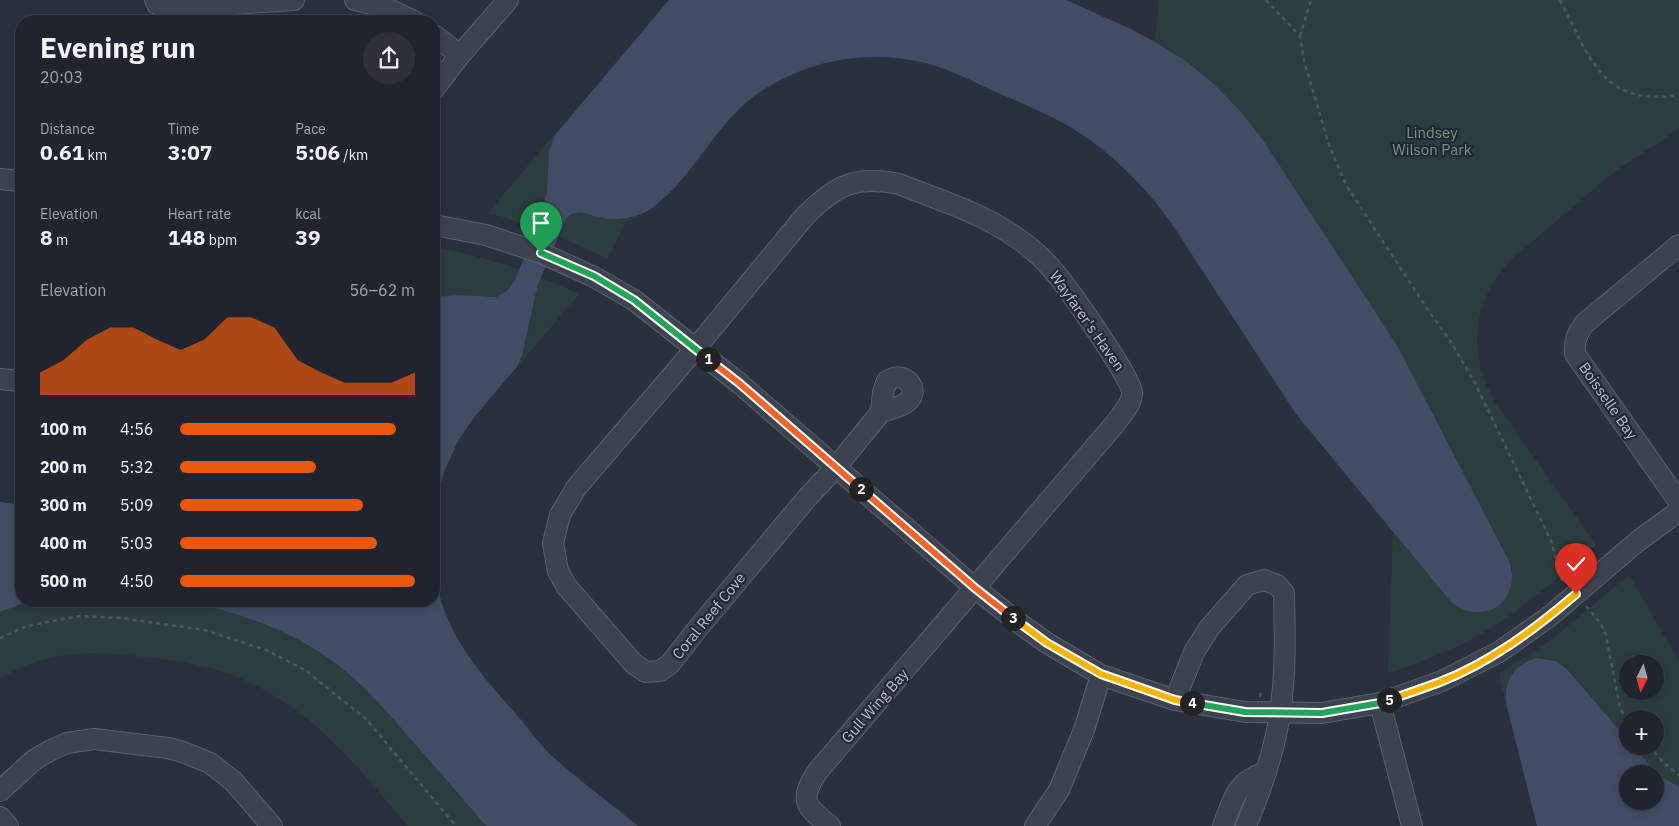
<!DOCTYPE html>
<html lang="en">
<head>
<meta charset="utf-8">
<style>
	:root { --surface:#20242e; --page:#2d303a; --text:#f1f3f6; --muted:#a2a4aa; --line:#3d414a; --accent:#ea580c }
	body { margin:0; font-family:"IBM Plex Sans",sans-serif; background:var(--page); color:var(--text); height:100vh; display:flex; flex-direction:column; font-size:19px; white-space:nowrap }
	* { box-sizing:border-box; margin:0 }
	p { font-size:16px; color:var(--muted) }
	.icon { flex:none; width:28px; height:28px; fill:none; stroke:currentColor; stroke-width:2; stroke-linecap:round; stroke-linejoin:round }
	.map { position:relative; flex:1; overflow:hidden }
	.drawer { position:absolute; left:15px; top:15px; width:425px; height:592px; display:flex; flex-direction:column; background:var(--surface); border-radius:20px; box-shadow:0 2px 8px #0003,0 0 0 1px var(--line) }
	.drawer>* { flex:none }
	.needle { width:32px; rotate:186deg }
	.controls { position:absolute; left:1619px; top:655px; display:grid; gap:10px }
	.controls a { display:grid; place-items:center; width:45px; height:45px; border-radius:50%; background:var(--surface); box-shadow:0 2px 8px #0003,0 0 0 1px var(--line); font-size:25px }
	.pin { position:absolute; display:grid; place-items:center; width:42px; height:42px; color:#fff; margin:-51px -21px; border-radius:50% 50% 50% 0; rotate:-45deg; box-shadow:0 0 5px #0007 }
	.pin .icon { rotate:45deg }
	.km { position:absolute; width:25px; height:25px; margin:-12px; border-radius:50%; background:#222; color:#fff; font-size:14px; line-height:25px; text-align:center }
	.round { display:grid; place-items:center; flex:none; width:52px; height:52px; border-radius:26px; background:var(--page) }
	.overview { display:flex; align-items:center; justify-content:space-between; height:85px; padding:0 25px }
	h1 { font-size:28px; font-weight:800; line-height:38px }
	.figures { display:grid; grid-template-columns:repeat(3,1fr); gap:8px; height:85px; padding:5px 25px }
	.figures div { display:grid; align-content:center }
	.figures b { font-size:21px; font-weight:800 }
	.figures small { font-size:14px; font-weight:400 }
	.figures p { font-size:14px }
	.chart { height:140px; padding:10px 25px }
	.chart p { display:flex; justify-content:space-between }
	.chart svg { width:100%; height:90px; margin-top:5px; fill:var(--accent); opacity:.7 }
	ul { padding:0 25px; list-style:none; font-size:16px }
	li { display:grid; grid-template-columns:80px 60px 1fr; align-items:center; height:38px }
	li i { height:12px; border-radius:6px; background:var(--accent) }
	.map>svg:first-child { display:block }
	.green { fill:#2c3d40; fill-rule:evenodd }
	.water { fill:#424d65; fill-rule:evenodd }
	.lines { fill:none; stroke-linecap:round; stroke-linejoin:round }
	.minor-casing { stroke:#5b606c; stroke-width:22 }
	.path { stroke:#4a585c; stroke-width:2.5; stroke-dasharray:4 4; stroke-linecap:butt }
	.minor { stroke:#3d434e; stroke-width:20 }
	.split-1-casing { stroke:#fff; stroke-width:10 }
	.split-2-casing { stroke:#fff; stroke-width:10 }
	.split-3-casing { stroke:#fff; stroke-width:10 }
	.split-4-casing { stroke:#fff; stroke-width:10 }
	.split-5-casing { stroke:#fff; stroke-width:10 }
	.split-6-casing { stroke:#fff; stroke-width:10 }
	.split-1 { stroke:#22a559; stroke-width:6 }
	.split-2 { stroke:#f0652b; stroke-width:6 }
	.split-3 { stroke:#f0652b; stroke-width:6 }
	.split-4 { stroke:#f5b400; stroke-width:6 }
	.split-5 { stroke:#22a559; stroke-width:6 }
	.split-6 { stroke:#f5b400; stroke-width:6 }
	.labels { text-anchor:middle; stroke-width:4.5; stroke-linejoin:round; paint-order:stroke }
	.park-label { font-size:15px; fill:#749780; stroke:#222734 }
	.street-label { font-size:15px; fill:#babec9; stroke:#222734 }
</style>
</head>
<body>
<div class="map">
<svg width="1679" height="826" viewBox="0 0 1679 826">
	<rect width="100%" height="100%" fill="#2a303e"/>
	<g class="green">
		<path d="M1159,0h520v128l-15,11 -50,33 -101,86c-42,43 -47,95 -16,147l99,140c-41,35 -82,73 -130,97 -25,13 -51,22 -78,31l5,-141 58,70 62,-31 -4,-10 -111,-214 -135,-207 -48,-55 -29,-24 -31,-19z"/>
		<path d="M562,125c-19,27 -10,39 -15,67 -2,12 -7,23 -10,34l29,-7 8,-6h12l27,6 18,-1 20,-9 -26,14 -17,36c-38,-19 -78,-35 -120,-46z"/>
		<path d="M434,247c53,10 96,24 145,47l-67,79c18,-25 18,-64 28,-93h-25l-8,11 -11,6 -37,-2 -25,2z"/>
		<path d="M1629,575l50,86v126l-20,-12 -26,-29h22v-27h-27l-1,20 -58,-69 -13,-9 -10,-3 -41,34 1,11 -7,-29 52,-34zM1628,664h27v27h-27z"/>
		<path d="M29,601h155l32,6 43,14 40,19 40,26 36,32 111,128h-78c-58,-67 -102,-128 -191,-156 -26,-8 -54,-11 -82,-14 -46,-6 -94,-4 -135,23v-67z"/>
	</g>
	<g class="water">
		<path d="M669,0h397l65,29 24,13 31,19 29,24 25,26 23,29 135,207 111,214c14,40 -25,67 -58,41l-155,-188 -126,-193c-29,-39 -63,-73 -105,-97 -22,-12 -46,-22 -69,-32 -22,-10 -43,-21 -66,-28 -58,-15 -117,-6 -167,26 -47,29 -67,86 -111,118 -16,11 -36,13 -54,9 -8,-2 -14,-6 -22,-4 -4,0 -7,3 -10,6l-28,65 -16,72 -6,12 -41,48 -17,25 -14,31 -9,35 -1,11v-221l25,-2 37,2 11,-6 8,-11 22,-54 10,-33 2,-41 6,-17z"/>
		<path d="M0,502l21,3v96h8l-29,11z"/>
		<path d="M434,564c6,65 41,103 82,150 12,14 23,30 37,43 27,24 57,46 85,69h-152c-24,-28 -48,-56 -72,-83 -23,-27 -46,-54 -74,-76 -46,-36 -101,-55 -156,-66h250z"/>
		<path d="M1536,658l20,3 12,9 59,69 1,7h5l26,29 20,12v39h-142l-31,-123c-2,-23 8,-38 30,-45zM1628,774h27v27h-27z"/>
	</g>
	<g class="lines">
		<g class="minor-casing">
			<g id="minor">
				<path d="M155,0l2,4 13,4 124,-8"/>
				<path d="M355,0l29,7 30,14"/>
				<path d="M434,35l26,20"/>
				<path d="M434,89l26,-34 48,-55"/>
				<path d="M0,179l21,2"/>
				<path d="M434,225l52,10 55,18 53,24 40,23 105,83 236,205 44,35 28,20 54,32 74,25 70,12 77,1 58,-10 62,-22 57,-29 51,-36 88,-75 41,-30"/>
				<path d="M1679,245l-94,78c-8,10 -11,18 -10,31l104,148"/>
				<path d="M0,379l21,2"/>
				<path d="M1175,700l19,-48 16,-25 37,-42 17,-5 13,5 7,8c1,40 2,81 -4,119 -5,39 -19,78 -34,114"/>
				<path d="M1380,703l32,123"/>
				<path d="M0,791l34,-31 17,-10 16,-7 27,-4 74,9 15,4 27,11 23,18 39,45"/>
				<path d="M0,817l8,9"/>
				<path d="M830,826c-26,-20 -31,-27 -12,-55l296,-346c6,-9 19,-21 18,-33 -1,-15 -67,-109 -81,-124 -11,-13 -26,-25 -40,-34 -34,-23 -75,-35 -112,-50 -44,-9 -63,1 -94,32l-110,133 -119,139 -16,27 -7,28 5,28 9,16 67,77 12,8 14,-1 10,-7 29,-37 108,-129 29,-31 45,-55 2,-20 4,-11c17,-12 35,9 20,21 -7,6 -18,7 -26,10"/>
				<path d="M1035,826l24,-36 25,-60 17,-55"/>
				<path d="M1223,826c11,-28 12,-44 43,-54"/>
			</g>
		</g>
		<g class="path">
			<path d="M1266,0l34,36 4,25 25,84 17,40 82,125 23,32 24,41 77,160 8,35 6,5"/>
			<path d="M1560,0c30,57 41,107 119,95"/>
			<path d="M1300,36l11,-36"/>
			<path d="M1586,606l15,18 5,11 14,73 8,14"/>
			<path d="M0,638l27,-12 52,-10 42,2 83,12 62,20 39,20 61,49 90,107"/>
			<path d="M1260,697l1,-7"/>
			<path d="M1649,746l14,16 16,13"/>
		</g>
		<use href="#minor" class="minor"/>
	</g>
	<g class="lines">
		<g class="split-1-casing">
			<path id="split-1" d="M541,253l53,23 40,24 74,59"/>
		</g>
		<g class="split-2-casing">
			<path id="split-2" d="M708,359l31,24 122,106"/>
		</g>
		<g class="split-3-casing">
			<path id="split-3" d="M861,489l114,99 38,30"/>
		</g>
		<g class="split-4-casing">
			<path id="split-4" d="M1013,618l34,25 54,31 74,26 17,3"/>
		</g>
		<g class="split-5-casing">
			<path id="split-5" d="M1192,703l53,9 77,1 58,-10 9,-3"/>
		</g>
		<g class="split-6-casing">
			<path id="split-6" d="M1389,700c17,-6 35,-12 51,-18 51,-20 95,-53 136,-88"/>
		</g>
		<use href="#split-1" class="split-1"/>
		<use href="#split-2" class="split-2"/>
		<use href="#split-3" class="split-3"/>
		<use href="#split-4" class="split-4"/>
		<use href="#split-5" class="split-5"/>
		<use href="#split-6" class="split-6"/>
	</g>
	<g class="labels">
		<g class="park-label">
			<text x="1432" y="138">Lindsey<tspan x="1432" dy="17">Wilson Park</tspan></text>
		</g>
		<g class="street-label">
			<text transform="translate(1087 321) rotate(55)" y="5">Wayfarer's Haven</text>
			<text transform="translate(1608 401) rotate(55)" y="5">Boisselle Bay</text>
			<text transform="translate(709 616) rotate(-51)" y="5">Coral Reef Cove</text>
			<text transform="translate(875 706) rotate(-49)" y="5">Gull Wing Bay</text>
		</g>
	</g>
</svg>
<div class="controls">
<a><svg class="needle" viewBox="-14 -14 28 28"><path d="M0-13l5 13h-10z" fill="#e53935"/><path d="M0 13l5-13h-10z" fill="#a2a4aa"/></svg></a>
<a>+</a>
<a>−</a>
</div>
<div class="pin" style="left:541px;top:253px;background:#1e9e55"><svg class="icon" aria-label="arrive" viewBox="0 0 24 24"><path d="M6 21V4h12l-3 4 3 4H6"/></svg></div>
<div class="pin" style="left:1576px;top:594px;background:#d93025"><svg class="icon" aria-label="check" viewBox="0 0 24 24"><path d="M5 12l5 5 9-10"/></svg></div>
<b class="km" style="left:708px;top:359px">1</b>
<b class="km" style="left:861px;top:489px">2</b>
<b class="km" style="left:1013px;top:618px">3</b>
<b class="km" style="left:1192px;top:703px">4</b>
<b class="km" style="left:1389px;top:700px">5</b>
<section class="drawer">
<div class="overview"><div><h1>Evening run</h1><p>20:03</p></div><a class="round"><svg class="icon" aria-label="share" viewBox="0 0 24 24"><path d="M12 15V3M7 8l5-5 5 5M5 13v7h14v-7"/></svg></a></div>
<div class="figures">
<div><p>Distance</p><b>0.61<small> km</small></b></div>
<div><p>Time</p><b>3:07</b></div>
<div><p>Pace</p><b>5:06<small> /km</small></b></div>
</div>
<div class="figures">
<div><p>Elevation</p><b>8<small> m</small></b></div>
<div><p>Heart rate</p><b>148<small> bpm</small></b></div>
<div><p>kcal</p><b>39</b></div>
</div>
<div class="chart"><p><span>Elevation</span>56–62 m</p>
<svg viewBox="0 0 160 44" preserveAspectRatio="none"><path d="M0 44V33L10 27L20 17L30 11L40 11L50 17L60 22L70 17L80 6L90 6L100 11L110 27L120 33L130 38L140 38L150 38L160 33V44z"/></svg>
</div>
<ul>
<li><b>100 m</b>4:56<i style="width:92%"></i></li>
<li><b>200 m</b>5:32<i style="width:58%"></i></li>
<li><b>300 m</b>5:09<i style="width:78%"></i></li>
<li><b>400 m</b>5:03<i style="width:84%"></i></li>
<li><b>500 m</b>4:50<i style="width:100%"></i></li>
</ul>
</section>
</div>
</body>
</html>
